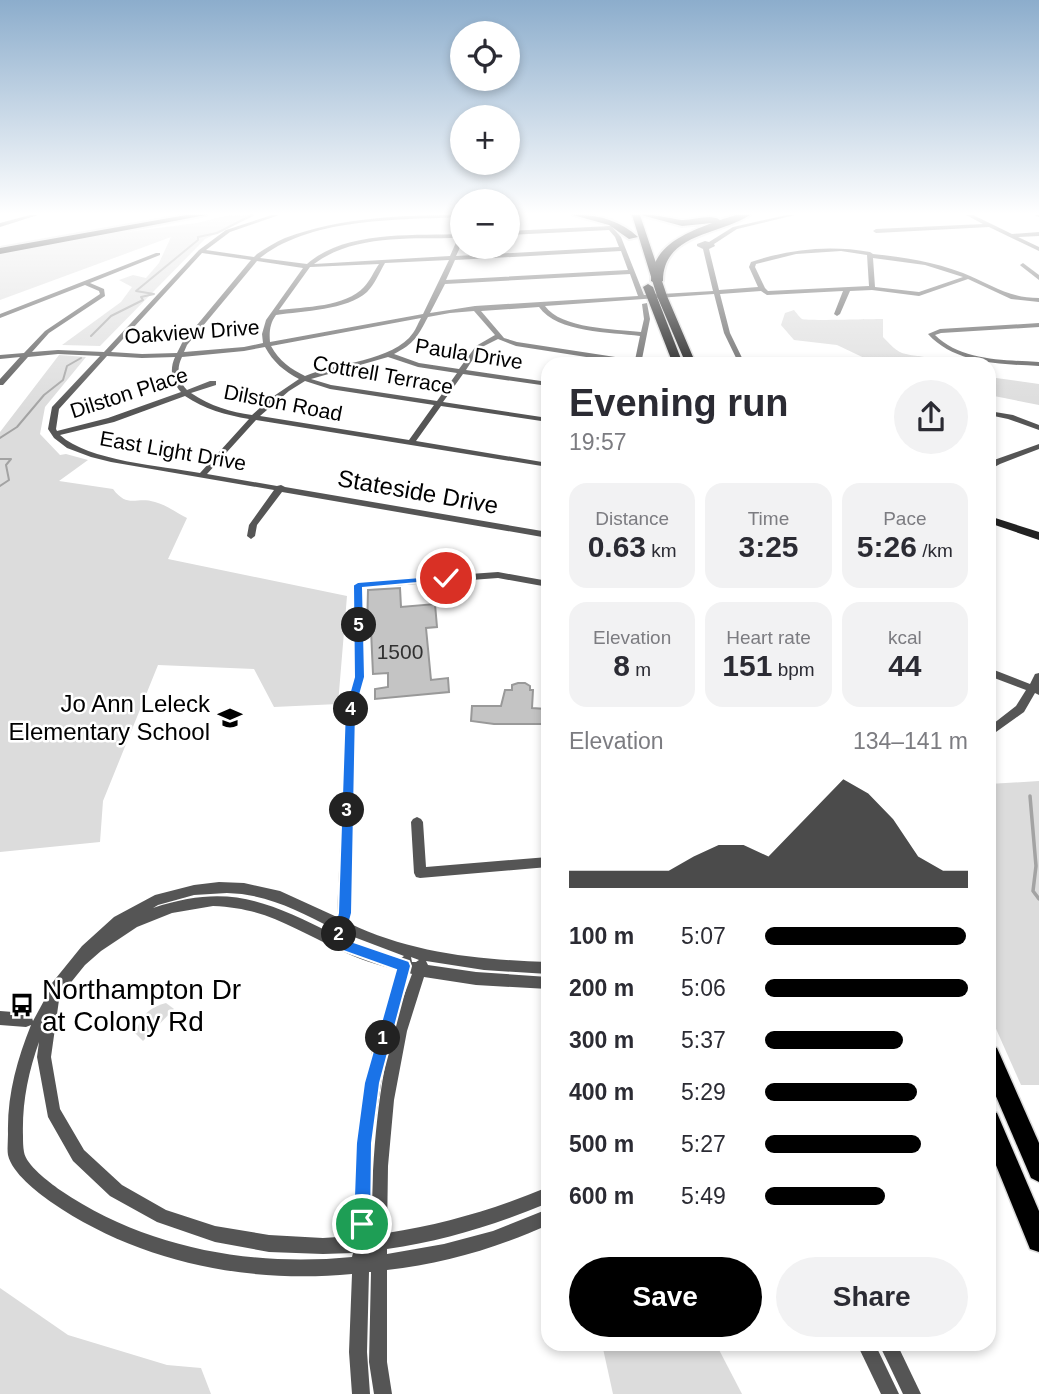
<!DOCTYPE html>
<html lang="en">
<head>
<meta charset="utf-8">
<style>
	:root { --surface:#fff; --page:#f2f2f3; --text:#2b2b33; --muted:#7c7c81; --accent:#000 }
	body { margin:0; font-family:Helvetica,sans-serif; background:var(--page); color:var(--text); height:100vh; display:flex; flex-direction:column; font-size:26px; white-space:nowrap }
	* { box-sizing:border-box; margin:0 }
	p { font-size:23px; color:var(--muted) }
	.icon { flex:none; width:38px; height:38px; fill:none; stroke:currentColor; stroke-width:2; stroke-linecap:round; stroke-linejoin:round }
	.map { position:relative; flex:1; overflow:hidden }
	.sheet { position:absolute; left:541px; top:357px; width:455px; height:994px; display:flex; flex-direction:column; background:var(--surface); border-radius:21px; box-shadow:0 4px 10px #0003 }
	.sheet>* { flex:none }
	.fabs { position:absolute; left:450px; top:21px; display:grid; gap:14px }
	.fabs a { display:grid; place-items:center; width:70px; height:70px; border-radius:50%; background:var(--surface); box-shadow:0 4px 10px #0003; font-size:35px }
	.pin { position:absolute; display:grid; place-items:center; width:60px; height:60px; color:#fff; margin:-30px; border:4px solid #fff; border-radius:50%; box-shadow:0 2px 7px #0007 }
	.km { position:absolute; width:35px; height:35px; margin:-18px; border-radius:50%; background:#222; color:#fff; font-size:19px; line-height:35px; text-align:center }
	.round { display:grid; place-items:center; flex:none; width:74px; height:74px; border-radius:37px; background:var(--page) }
	.headline { display:flex; align-items:center; justify-content:space-between; height:119px; padding:0 28px }
	h1 { font-size:38px; font-weight:800; line-height:52px }
	.metrics { display:grid; grid-template-columns:repeat(3,1fr); gap:10px; height:119px; padding:7px 28px }
	.metrics div { display:grid; align-content:center; border-radius:18px; background:var(--page); text-align:center }
	.metrics b { font-size:30px; font-weight:800 }
	.metrics small { font-size:19px; font-weight:400 }
	.metrics p { font-size:19px }
	.chart { height:196px; padding:14px 28px }
	.chart p { display:flex; justify-content:space-between }
	.chart svg { width:100%; height:126px; margin-top:7px; fill:var(--accent); opacity:.7 }
	.action { display:flex; gap:14px; margin-top:auto; padding:14px 28px }
	.action a { flex:1; height:80px; border-radius:42px; background:var(--accent); color:#fff; font-size:28px; font-weight:800; line-height:80px; text-align:center }
	.action a+a { background:var(--page); color:var(--text) }
	ul { padding:0 28px; list-style:none; font-size:23px }
	li { display:grid; grid-template-columns:112px 84px 1fr; align-items:center; height:52px }
	li i { height:18px; border-radius:9px; background:var(--accent) }
	.map>svg:first-child { display:block }
	.green { fill:#dcdcdc }
	.lines { fill:none; stroke-linecap:round; stroke-linejoin:round }
	.stream-far1 { stroke:#a3a3a3; stroke-width:2 }
	.stream { stroke:#a3a3a3; stroke-width:3.5 }
	.building { fill:#c4c4c4; stroke:#999; stroke-width:2 }
	.primary-casing { stroke:#dbdbdb; stroke-width:3 }
	.motorway-casing { stroke:#dbdbdb; stroke-width:4 }
	.minor { fill:#555; fill-rule:evenodd }
	.secondary { fill:#222; fill-rule:evenodd }
	.primary { fill:#000; fill-rule:evenodd }
	.motorway { fill:#000; fill-rule:evenodd }
	.route { fill:#1a73e8; stroke:#fff; stroke-width:2 }
	.labels { text-anchor:middle; stroke-width:5; stroke-linejoin:round; paint-order:stroke }
	.far-street-label { font-size:21px; fill:#000; stroke:#fff }
	.number-label { font-size:21px; fill:#313131 }
	.street-label { font-size:24px; fill:#000; stroke:#fff }
	.poi-label { font-size:24px; fill:#000; stroke:#fff; text-anchor:end }
	.near-poi-label { font-size:28px; fill:#000; stroke:#fff; text-anchor:start }
</style>
</head>
<body>
<div class="map">
<svg width="1039" height="1394" viewBox="0 0 1039 1394">
	<rect width="100%" height="100%" fill="#fff"/>
	<g class="green">
		<path d="M229,215h27l-51,24 -105,107 -38,-1 59,-43 11,-15 -13,-7 14,-5 13,3 13,-15 12,-26 -171,63v-45l95,-19 102,-13z"/>
		<path d="M794,310c1,1 6,8 8,9 4,2 70,0 81,0v18c6,6 14,16 23,17 17,4 14,-1 31,10h-60l-40,-19 -43,-5 -13,-15 4,-12z"/>
		<path d="M59,355l27,2 -41,50 -5,27 20,21 6,-1 22,6 -29,21 54,8c15,20 23,7 42,13 11,3 22,11 32,16l-19,41 179,37 -9,108 -64,3 -20,-38 -96,-4 -55,136 -3,41 -100,10v-420z"/>
		<path d="M989,377l50,7v21l-50,-10z"/>
		<path d="M1039,781v304h-18l-32,-72v-229z"/>
		<path d="M166,1003l8,6 -31,32 -8,-8c7,-18 13,-25 31,-30z"/>
		<path d="M0,1288l68,47 99,30 34,3 10,26h-211z"/>
		<path d="M602,1344h114l26,50h-129z"/>
	</g>
	<g class="lines">
		<g class="stream-far1">
			<path d="M91,336l20,-20 32,-16 -2,-3 13,-3 -18,-3 62,-51v-3l19,-4 35,-18"/>
			<path d="M0,438l17,-11 27,-32 19,-15 4,-14 14,-8"/>
			<path d="M0,459h11l-5,6 3,15 -9,6"/>
		</g>
		<path class="stream" d="M1030,796l6,70 -3,25 6,8"/>
	</g>
	<g class="building">
		<path d="M400,588l1,19 34,-3 2,23 -11,1 5,52 17,-2 1,14 -74,7v-10l13,-2v-14l-15,1 -2,-44 -4,1 1,-41z"/>
		<path d="M518,683h7l5,3v4h3l-1,18 14,1 -1,15h-51l-23,-3 1,-15h29l4,-16h7v-5z"/>
	</g>
	<g class="lines">
		<g class="primary-casing">
			<g id="primary">
				<path d="M632,215h8l27,81 29,68h-10l-29,-68z"/>
				<path d="M648,284l5,3 30,77h-10l-30,-77z"/>
				<path d="M989,1044l8,4 42,95v39l-8,-4 -42,-98z"/>
				<path d="M989,1110l8,3 42,98v41l-9,-3 -41,-101z"/>
			</g>
		</g>
		<g class="motorway-casing">
			<g id="motorway">
				<path d="M186,215h20l-206,39v-6z"/>
				<path d="M573,215c24,-1 47,5 65,22l-9,2 -20,-14z"/>
				<path d="M641,215c14,-1 26,3 40,5 12,1 29,-7 39,0l16,-5h14c-30,20 -87,18 -87,66l-6,3 -6,-3c1,-34 32,-47 61,-58l-30,3z"/>
			</g>
		</g>
		<g class="minor">
			<path d="M30,215h8l-38,12v-4z"/>
			<path d="M272,215h7l-49,17 -24,18 48,7 3,-3c9,-6 19,-12 28,-16 57,-21 118,-23 177,-23v2c-63,3 -150,0 -202,41l47,6c38,-34 107,-28 155,-30v9l-6,13 163,-9 -4,-10 -6,-7 -101,5v-4l103,-5 10,11 23,58 69,-4 -10,-42 -6,-3v-2l8,-3 4,1 24,-15 54,-12h8l-58,14 -23,15 1,2 -6,3 10,41 39,-3 -9,-20 2,-5c39,-13 78,-17 119,-10l3,2c31,3 61,8 90,19 28,11 44,25 76,25v4l-28,-3 -43,-20 -49,17 -47,-6 -22,1 -10,23 -3,2 -3,-2 9,-23 -76,4 -6,-4 -41,3 10,39 15,31h-6l-15,-31 -10,-39 -169,12c16,23 70,23 96,26l3,-13 -2,-15 5,-1 3,16 -9,45h-10l-115,-18 -18,-7 -18,9 -14,22 82,12v4l-85,-12 -20,28 105,16v4l-107,-16 -25,35 132,22v4l-292,-47 -49,54 70,12 4,-1 4,2 263,45v6l-266,-46 -25,33 -2,11 -4,3 -4,-3 2,-11 25,-35 -163,-28 -20,-5 -24,-9 -13,-10 -6,-9 4,-22 48,-51 -42,-2 -30,3 -25,28h-3v-6l20,-22 -20,2v-4l24,-2 21,-22 55,-37 -1,-3 -14,-6 -85,33v-4l156,-61h4v2l-70,28 14,6 1,7 -56,37 -17,19 26,-2 46,2 95,-102 27,-20zM458,238l-8,18 -136,8c40,-30 97,-25 144,-26zM621,251l7,19 -182,10 9,-20zM841,251l26,4 2,31 -101,5 -3,-3 -10,-21 1,-3 40,-10zM202,253l49,7 -69,83 -5,10 -35,1 -31,-2zM873,258l52,7 38,12 -44,15 -44,-5zM449,260l-26,54 -153,28c-1,-10 0,-19 6,-27 27,-4 71,-5 91,-23 8,-8 12,-19 18,-29zM257,261l46,7 -37,52 -4,14 1,9 -19,4 -60,5 3,-7zM379,264c-5,7 -9,17 -15,23 -18,20 -60,20 -85,23l31,-43zM630,274l8,22 -163,10 -45,7 15,-29zM539,307c18,26 72,25 101,29l-5,24 -118,-18 -13,-4 -23,-27zM474,311l21,24 -19,11 -17,23 -40,-6 -25,-9c21,-11 23,-17 34,-37l22,-4zM421,318c-3,5 -5,11 -8,15 -19,28 -78,30 -108,43 -14,-7 -26,-15 -34,-30zM265,347c8,15 19,24 34,32l-28,19 -19,17c-21,-3 -42,-9 -61,-22l25,-8v-4h-6l-23,9c-9,-10 -11,-21 -5,-33l62,-6zM107,356l35,2 33,-1c-6,13 -3,25 6,35l-73,26 -51,13 -1,-2 3,-20zM388,357l30,10 39,6 -20,28 -106,-16 -20,-6zM305,381l25,8 104,16 -25,35 -149,-24 29,-25zM185,396c19,13 41,19 64,23l-49,54c-38,-7 -112,-12 -140,-38l54,-13z"/>
			<path d="M966,215h7l39,19 27,-2v4l-21,1 21,10v4l-50,-24 -113,6 -3,-2 3,-2 107,-5z"/>
			<path d="M1035,215h4v2l-3,-1z"/>
			<path d="M1023,263l16,12v5l-18,-14 -1,-1z"/>
			<path d="M1039,323v4l-98,6 -6,2c26,26 70,25 104,27v4c-38,-2 -84,-2 -111,-32l12,-5z"/>
			<path d="M831,360l11,3 1,1h-19z"/>
			<path d="M989,411l24,4 26,10v5l-31,-11 -19,-4z"/>
			<path d="M1039,444v5l-39,15 -11,6v-6l5,-4z"/>
			<path d="M498,572l50,9v6l-50,-9 -135,10 2,89 -9,31 -5,205 -2,10c61,30 131,37 199,39v12l-64,-4 -58,-9 2,4 48,7 72,5v12l-72,-4 -52,-8 -17,54 -13,69 -6,66 -1,67c57,-9 108,-24 161,-46v16c-53,22 -104,38 -161,46v5l57,-10 49,-13 55,-22v16c-51,23 -105,39 -161,45v92l5,32h-18l-5,-32 2,-90h-2l-2,80 3,42h-18l-3,-42 3,-78c-105,10 -214,-12 -301,-72 -14,-10 -39,-29 -43,-47 -1,-6 0,-14 0,-21 -1,-39 9,-74 23,-109l-5,2 -26,-2v-14l26,2 5,2 2,6 13,-24 2,-9 34,-42 32,-29 41,-22 39,-10 25,-3 25,1 36,8 57,26 9,-209 9,-31 -2,-92 5,-3zM227,893c40,1 72,18 107,36l1,6c-68,-34 -106,-52 -182,-27l5,-3 36,-10zM213,906c54,2 80,23 127,44 18,9 37,15 57,20l-25,81 -16,92 -3,93 -30,2 -54,-3 -54,-9 -49,-16 -44,-25 -38,-35 -24,-41 -9,-52 8,-57 5,-9 21,-26 16,-14 36,-24 35,-14zM346,934l58,22 -4,3 -32,-10 -28,-11zM411,957l8,3 -3,2h-4zM409,973l3,1c-7,19 -14,37 -19,56 -17,67 -21,136 -22,205h-2l3,-92 14,-92zM39,1042l-2,15 11,60 25,44 37,35 47,26 58,20 54,10 54,2 30,-1 -1,4c-101,10 -207,-9 -292,-67 -11,-8 -34,-25 -36,-38 -1,-5 -1,-11 -1,-16 -1,-33 5,-63 16,-94z"/>
			<path d="M989,668l41,16 5,-10 4,-1v22l-4,-2 -11,19 -35,25v-10l27,-21 10,-16 -37,-14z"/>
			<path d="M417,817l4,2 2,3 3,45 122,-10v10l-128,11 -4,-1 -2,-4 -3,-51 2,-3z"/>
			<path d="M857,1344h18l24,50h-18z"/>
			<path d="M879,1344h18l24,50h-18z"/>
		</g>
		<path class="secondary" d="M989,516l50,16v8l-50,-17z"/>
		<use href="#primary" class="primary"/>
		<use href="#motorway" class="motorway"/>
	</g>
	<linearGradient id="sky" x2="0" y2="1"><stop stop-color="#8cadcc"/><stop offset="0.52" stop-color="#fff"/><stop offset="1" stop-color="#fff" stop-opacity="0"/></linearGradient>
	<rect width="1039" height="410" fill="url(#sky)"/>
	<path class="route" d="M446,575l5,3 -1,2 -87,8 2,89 -9,32 -4,204 -7,26 64,22 2,5 -31,117 -8,60 -1,81 -3,6 -6,3 -6,-3 -3,-6 3,-81 8,-60 32,-113 -64,-23 -2,-4 8,-30 7,-204 9,-32 -1,-92 5,-3z"/>
	<defs>
		<g id="school-bare" transform="scale(1.89)"><path d="M0-5L7-2L0 1L-7-2ZM-4 1L0 2.5L4 1V4Q0 6-4 4Z" fill="#000" stroke="#fff" stroke-width="2.5" paint-order="stroke"/></g>
		<g id="bus-bare" transform="scale(1.89)"><path d="M-5-6H5V4H4V6H2V4H-2V6H-4V4H-5ZM-3.5-4V0h7V-4ZM-3.5 1.2v1.5H-2V1.2ZM2 1.2v1.5H3.5V1.2Z" fill="#000" stroke="#fff" stroke-width="2.5" paint-order="stroke"/></g>
	</defs>
	<g fill-rule="evenodd">
		<use href="#school-bare" x="230" y="718"/>
		<use href="#bus-bare" x="22" y="1005"/>
	</g>
	<g class="labels">
		<g class="far-street-label">
			<text transform="translate(192 332) rotate(-4)" y="7">Oakview Drive</text>
			<text transform="translate(469 354) rotate(9)" y="7">Paula Drive</text>
			<text transform="translate(383 375) rotate(10)" y="7">Cottrell Terrace</text>
			<text transform="translate(129 393) rotate(-18)" y="7">Dilston Place</text>
			<text transform="translate(283 403) rotate(11)" y="7">Dilston Road</text>
			<text transform="translate(173 451) rotate(10)" y="7">East Light Drive</text>
		</g>
		<g class="number-label">
			<text x="400" y="659">1500</text>
		</g>
		<g class="street-label">
			<text transform="translate(418 492) rotate(10)" y="8">Stateside Drive</text>
		</g>
		<g class="poi-label">
			<text x="210" y="712">Jo Ann Leleck<tspan x="210" dy="28">Elementary School</tspan></text>
		</g>
		<g class="near-poi-label">
			<text x="42" y="999">Northampton Dr<tspan x="42" dy="32">at Colony Rd</tspan></text>
		</g>
	</g>
</svg>
<div class="fabs">
<a><svg class="icon" aria-label="locate" viewBox="0 0 24 24"><circle cx="12" cy="12" r="6"/><path d="M12 2v4M12 18v4M2 12h4M18 12h4"/></svg></a>
<a>+</a>
<a>−</a>
</div>
<div class="pin" style="left:362px;top:1224px;background:#1e9e55"><svg class="icon" aria-label="arrive" viewBox="0 0 24 24"><path d="M6 21V4h12l-3 4 3 4H6"/></svg></div>
<div class="pin" style="left:446px;top:578px;background:#d93025"><svg class="icon" aria-label="check" viewBox="0 0 24 24"><path d="M5 12l5 5 9-10"/></svg></div>
<b class="km" style="left:383px;top:1038px">1</b>
<b class="km" style="left:339px;top:934px">2</b>
<b class="km" style="left:347px;top:810px">3</b>
<b class="km" style="left:351px;top:709px">4</b>
<b class="km" style="left:359px;top:625px">5</b>
<section class="sheet">
<div class="headline"><div><h1>Evening run</h1><p>19:57</p></div><a class="round"><svg class="icon" aria-label="share" viewBox="0 0 24 24"><path d="M12 15V3M7 8l5-5 5 5M5 13v7h14v-7"/></svg></a></div>
<div class="metrics">
<div><p>Distance</p><b>0.63<small> km</small></b></div>
<div><p>Time</p><b>3:25</b></div>
<div><p>Pace</p><b>5:26<small> /km</small></b></div>
</div>
<div class="metrics">
<div><p>Elevation</p><b>8<small> m</small></b></div>
<div><p>Heart rate</p><b>151<small> bpm</small></b></div>
<div><p>kcal</p><b>44</b></div>
</div>
<div class="chart"><p><span>Elevation</span>134–141 m</p>
<svg viewBox="0 0 160 44" preserveAspectRatio="none"><path d="M0 44V38L10 38L20 38L30 38L40 38L50 33L60 29L70 29L80 33L90 24L100 15L110 6L120 11L130 20L140 33L150 38L160 38V44z"/></svg>
</div>
<ul>
<li><b>100 m</b>5:07<i style="width:99%"></i></li>
<li><b>200 m</b>5:06<i style="width:100%"></i></li>
<li><b>300 m</b>5:37<i style="width:68%"></i></li>
<li><b>400 m</b>5:29<i style="width:75%"></i></li>
<li><b>500 m</b>5:27<i style="width:77%"></i></li>
<li><b>600 m</b>5:49<i style="width:59%"></i></li>
</ul>
<div class="action"><a>Save</a><a>Share</a></div>
</section>
</div>
</body>
</html>
